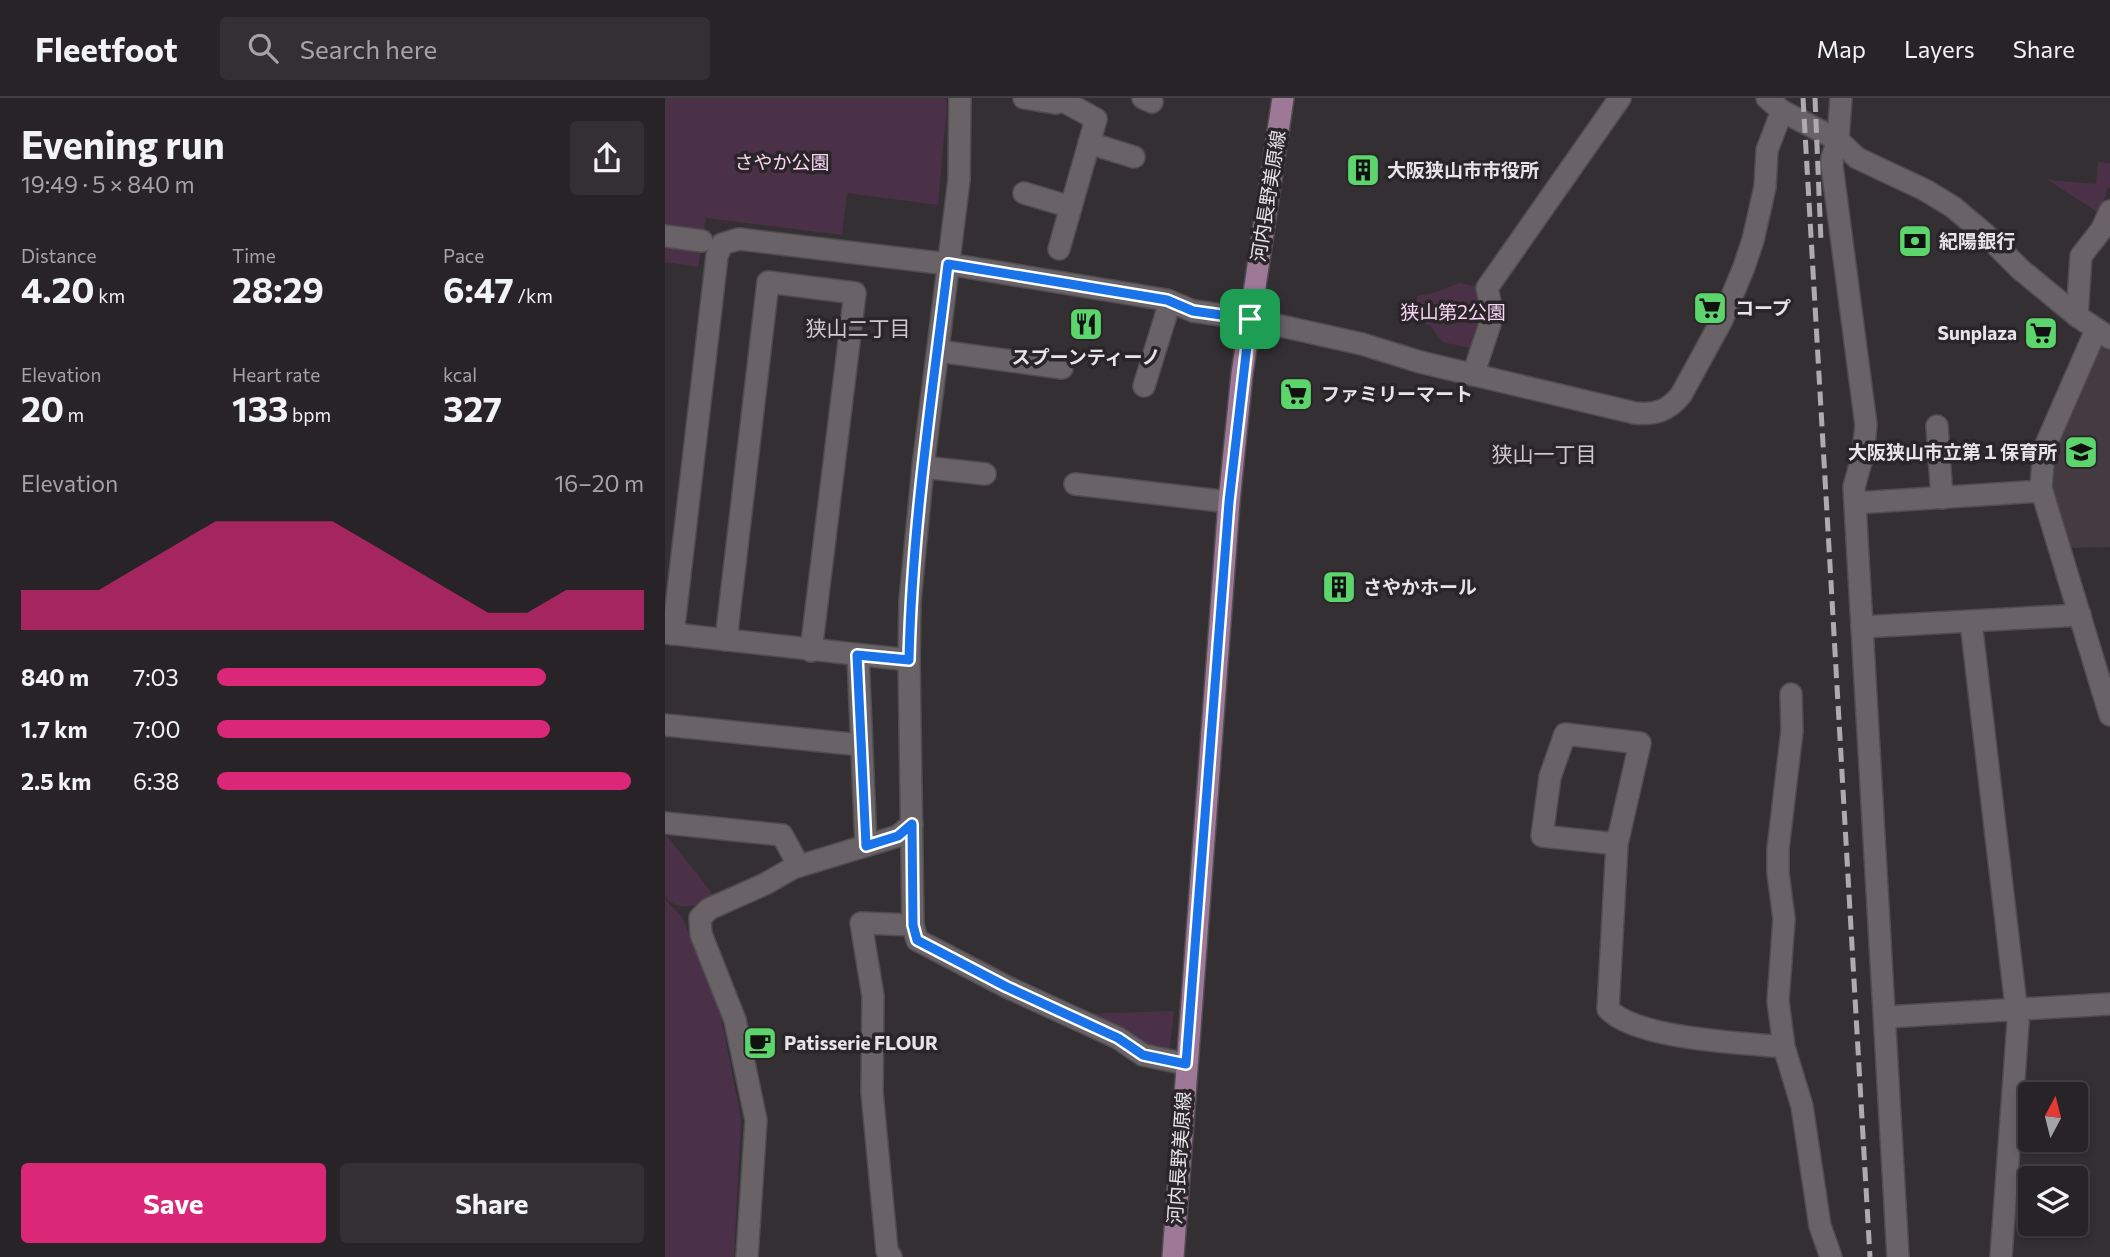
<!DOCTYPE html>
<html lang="en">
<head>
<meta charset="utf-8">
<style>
	:root { --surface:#272326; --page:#332f32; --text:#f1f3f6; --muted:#a4a4a7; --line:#434043; --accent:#db2777 }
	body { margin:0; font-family:Commissioner,"Noto Sans JP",sans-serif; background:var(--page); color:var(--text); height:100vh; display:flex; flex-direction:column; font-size:26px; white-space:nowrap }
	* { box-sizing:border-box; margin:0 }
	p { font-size:23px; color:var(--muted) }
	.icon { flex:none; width:38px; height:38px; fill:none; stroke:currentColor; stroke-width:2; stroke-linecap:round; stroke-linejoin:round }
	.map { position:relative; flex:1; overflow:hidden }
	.details { display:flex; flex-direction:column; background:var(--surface); width:665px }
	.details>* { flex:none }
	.needle { width:46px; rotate:7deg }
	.tools { position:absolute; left:1353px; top:984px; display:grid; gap:14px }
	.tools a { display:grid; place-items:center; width:70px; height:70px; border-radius:7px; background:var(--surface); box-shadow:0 4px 10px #0003,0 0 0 2px var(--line); font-size:35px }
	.pin { position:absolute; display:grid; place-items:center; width:60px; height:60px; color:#fff; margin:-30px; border-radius:14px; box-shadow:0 4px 10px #0006 }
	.round { display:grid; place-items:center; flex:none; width:74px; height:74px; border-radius:7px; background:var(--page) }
	.summary { display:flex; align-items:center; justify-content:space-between; height:119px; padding:0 21px }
	h1 { font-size:38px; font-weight:700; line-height:52px }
	.stats { display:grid; grid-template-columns:repeat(3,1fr); gap:10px; height:119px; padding:7px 21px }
	.stats div { display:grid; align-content:center }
	.stats b { font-size:35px; font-weight:700 }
	.stats small { font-size:19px; font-weight:400 }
	.stats p { font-size:19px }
	.chart { height:196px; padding:14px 21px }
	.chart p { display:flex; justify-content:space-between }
	.chart svg { width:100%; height:126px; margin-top:7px; fill:var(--accent); opacity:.7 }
	.cta { display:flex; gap:14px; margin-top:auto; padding:14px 21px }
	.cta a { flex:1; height:80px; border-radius:7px; background:var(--accent); color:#fff; font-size:28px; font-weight:700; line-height:80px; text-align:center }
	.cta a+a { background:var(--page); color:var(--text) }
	ul { padding:0 21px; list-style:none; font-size:23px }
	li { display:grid; grid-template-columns:112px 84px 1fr; align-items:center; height:52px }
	li i { height:18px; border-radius:9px; background:var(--accent) }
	header { display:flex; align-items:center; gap:42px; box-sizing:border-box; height:98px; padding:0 35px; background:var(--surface); border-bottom:2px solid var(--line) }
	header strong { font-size:33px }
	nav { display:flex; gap:38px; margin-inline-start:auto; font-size:24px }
	.search { width:490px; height:63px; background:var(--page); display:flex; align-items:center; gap:18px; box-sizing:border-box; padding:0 24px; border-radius:7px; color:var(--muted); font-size:26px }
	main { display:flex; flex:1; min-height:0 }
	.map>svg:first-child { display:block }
	.built { fill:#443a42 }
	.green { fill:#4b3147 }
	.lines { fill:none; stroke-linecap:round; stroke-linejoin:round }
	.minor-casing { stroke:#504c50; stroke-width:24 }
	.major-casing { stroke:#504c50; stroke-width:24 }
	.minor { stroke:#696368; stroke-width:21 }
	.major { stroke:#9d7997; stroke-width:21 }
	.rail { stroke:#aeabae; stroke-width:5; stroke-dasharray:14 7; stroke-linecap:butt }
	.route-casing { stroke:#fff; stroke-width:14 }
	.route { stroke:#1a73e8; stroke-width:9 }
	.labels { text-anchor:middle; stroke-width:7; stroke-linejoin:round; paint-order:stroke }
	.park-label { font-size:19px; fill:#fad5f4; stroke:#2a2529 }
	.poi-label { font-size:19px; font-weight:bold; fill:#e7e4e7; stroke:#2a2529; text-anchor:start }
	.street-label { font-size:19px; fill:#e7e4e7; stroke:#2a2529 }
	.neighbourhood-label { font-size:21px; fill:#cec7cd; stroke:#2a2529 }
</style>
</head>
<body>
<header>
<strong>Fleetfoot</strong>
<div class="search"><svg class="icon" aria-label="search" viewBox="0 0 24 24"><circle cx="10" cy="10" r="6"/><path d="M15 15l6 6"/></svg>Search here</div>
<nav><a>Map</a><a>Layers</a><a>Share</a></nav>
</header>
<main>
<section class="details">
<div class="summary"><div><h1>Evening run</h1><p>19:49 · 5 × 840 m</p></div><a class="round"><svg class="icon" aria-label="share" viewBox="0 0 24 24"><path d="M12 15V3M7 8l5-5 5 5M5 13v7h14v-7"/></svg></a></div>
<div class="stats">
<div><p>Distance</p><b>4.20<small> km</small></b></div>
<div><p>Time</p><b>28:29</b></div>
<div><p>Pace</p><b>6:47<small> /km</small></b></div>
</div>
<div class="stats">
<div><p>Elevation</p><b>20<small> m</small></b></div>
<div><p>Heart rate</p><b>133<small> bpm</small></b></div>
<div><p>kcal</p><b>327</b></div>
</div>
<div class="chart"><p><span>Elevation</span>16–20 m</p>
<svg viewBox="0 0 160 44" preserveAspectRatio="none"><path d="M0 44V30L10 30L20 30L30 22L40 14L50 6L60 6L70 6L80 6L90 14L100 22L110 30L120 38L130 38L140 30L150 30L160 30V44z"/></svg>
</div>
<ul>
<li><b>840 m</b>7:03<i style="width:77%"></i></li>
<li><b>1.7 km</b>7:00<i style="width:78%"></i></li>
<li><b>2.5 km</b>6:38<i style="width:97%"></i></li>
</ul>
<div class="cta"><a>Save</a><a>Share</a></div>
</section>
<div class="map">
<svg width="1445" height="1159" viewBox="0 0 1445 1159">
	<rect width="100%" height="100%" fill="#342f33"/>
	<path class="built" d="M1434,246l11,5v198l-42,1 -21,-73 9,-29z"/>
	<g class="green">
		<path d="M0,0h279l3,5 -9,102 -91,-12 -5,42 -136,-17 -8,49 -33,-5z"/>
		<path d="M1433,64l12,1v24l-3,2 -7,25 -52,-34 48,4z"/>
		<path d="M794,185l19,4 4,17 -11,44 -29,-6 -11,-16 -17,-6 3,-24 17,-3z"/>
		<path d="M0,738h2l48,61c-17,9 -35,16 -50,0z"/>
		<path d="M0,801l17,18 37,89 22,112 -7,139h-69z"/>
		<path d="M509,913l-5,46 -90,-43z"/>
	</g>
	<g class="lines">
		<g class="minor-casing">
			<g id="minor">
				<path d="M359,0l31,5 8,-2 33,18 -37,130"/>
				<path d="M478,0l9,4"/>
				<path d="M1102,0l15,13 56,29 19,18 68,32 28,17 32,27 35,35 57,47 33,22"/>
				<path d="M1176,0l-3,42 -6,18v8l34,259 -3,29 -9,33 44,770"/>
				<path d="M424,45l45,14"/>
				<path d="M359,95l47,14"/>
				<path d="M0,138l37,5"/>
				<path d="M1412,218l4,-60 21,-27 8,-18"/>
				<path d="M1431,232l-52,119 -3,39 69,227"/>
				<path d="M273,253l124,17"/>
				<path d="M808,277l20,-60 -6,-27 133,-190"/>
				<path d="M479,288l26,-84"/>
				<path d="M1272,328l5,72"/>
				<path d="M258,369l62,7"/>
				<path d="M410,386l154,18"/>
				<path d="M1190,405l187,-12"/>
				<path d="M1306,524l47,401 -17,234"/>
				<path d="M1197,529l218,-12"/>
				<path d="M0,535l244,27"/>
				<path d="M8,536l44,-378 5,-12 17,-5 209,25 219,36 26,11 57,8 112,25 58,18 215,51c20,2 33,-2 46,-18l41,-75 22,-53 9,-27 12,-53 2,-37 15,-39"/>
				<path d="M61,542l42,-358 87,11 -44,358"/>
				<path d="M193,557l8,191"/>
				<path d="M1126,596l1,37 -14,118v24l6,46 -6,82 6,46 18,59 18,120 11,31"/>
				<path d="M0,627l196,20"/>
				<path d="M0,725l117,12 17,31"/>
				<path d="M952,746l-75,-8 8,-59 15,-43 75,9 -23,101 -9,165c28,30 134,34 176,38"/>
				<path d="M248,827l4,15 90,47 111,51 25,17 43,9"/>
				<path d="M1220,919l225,-13"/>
				<path d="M82,1159l9,-137 -21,-100 -34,-86 -1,-16 9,-9 56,-25 28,-16 105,-32 14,-12"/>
				<path d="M226,1159l-4,-6 -15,-159 1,-96 -12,-73 52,2 -4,-265 1,-59 13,-134 36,-287 1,-82"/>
			</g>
		</g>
		<g class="major-casing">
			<path id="major" d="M508,1159l56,-755 13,-128 41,-276"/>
		</g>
		<use href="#minor" class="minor"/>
		<use href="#major" class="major"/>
		<g class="rail">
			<path d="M1138,0l67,1159"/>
			<path d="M1150,0l6,143"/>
		</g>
	</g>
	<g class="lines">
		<g class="route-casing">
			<path id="route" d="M283,166l219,36 26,11 57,8 -21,183 -43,562 -43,-9 -25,-17 -111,-51 -90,-47 -4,-15 -1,-101 -14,12 -32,10 -9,-191 52,5c3,-133 23,-264 39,-396z"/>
		</g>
		<use href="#route" class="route"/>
	</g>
	<defs>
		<g id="building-square" transform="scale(1.75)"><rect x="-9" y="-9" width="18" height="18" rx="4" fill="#5cd56d" stroke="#2a2529"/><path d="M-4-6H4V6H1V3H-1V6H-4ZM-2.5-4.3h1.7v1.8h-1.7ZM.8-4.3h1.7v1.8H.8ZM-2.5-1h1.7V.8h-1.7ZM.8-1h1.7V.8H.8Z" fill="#111"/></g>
		<g id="bank-square" transform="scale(1.75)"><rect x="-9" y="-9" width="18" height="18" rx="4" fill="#5cd56d" stroke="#2a2529"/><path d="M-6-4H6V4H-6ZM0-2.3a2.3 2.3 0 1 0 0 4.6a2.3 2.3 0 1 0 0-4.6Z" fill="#111"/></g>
		<g id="supermarket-square" transform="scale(1.75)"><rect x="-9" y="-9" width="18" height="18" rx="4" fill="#5cd56d" stroke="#2a2529"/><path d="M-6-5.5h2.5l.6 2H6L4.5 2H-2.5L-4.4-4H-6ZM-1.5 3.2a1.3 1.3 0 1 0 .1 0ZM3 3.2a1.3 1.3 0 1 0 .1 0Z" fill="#111"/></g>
		<g id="restaurant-square" transform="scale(1.75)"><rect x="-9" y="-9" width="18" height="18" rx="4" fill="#5cd56d" stroke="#2a2529"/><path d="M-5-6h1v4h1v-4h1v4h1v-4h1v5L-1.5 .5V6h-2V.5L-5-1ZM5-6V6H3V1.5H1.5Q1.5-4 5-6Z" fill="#111"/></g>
		<g id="school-square" transform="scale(1.75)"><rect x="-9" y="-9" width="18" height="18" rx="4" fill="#5cd56d" stroke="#2a2529"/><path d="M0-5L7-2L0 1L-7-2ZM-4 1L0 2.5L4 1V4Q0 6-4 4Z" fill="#111"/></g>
		<g id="cafe-square" transform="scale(1.75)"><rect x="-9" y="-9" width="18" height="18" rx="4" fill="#5cd56d" stroke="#2a2529"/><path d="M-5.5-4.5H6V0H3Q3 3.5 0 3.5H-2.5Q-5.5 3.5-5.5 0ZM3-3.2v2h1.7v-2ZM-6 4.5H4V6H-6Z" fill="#111"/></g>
	</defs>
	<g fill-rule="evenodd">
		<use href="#building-square" x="698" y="72"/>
		<use href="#bank-square" x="1250" y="143"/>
		<use href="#supermarket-square" x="1045" y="210"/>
		<use href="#restaurant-square" x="421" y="226"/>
		<use href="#supermarket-square" x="1376" y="235"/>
		<use href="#supermarket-square" x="631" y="296"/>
		<use href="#school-square" x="1416" y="354"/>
		<use href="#building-square" x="674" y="489"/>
		<use href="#cafe-square" x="95" y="945"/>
	</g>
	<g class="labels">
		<g class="park-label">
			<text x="117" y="71">さやか公園</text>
			<text x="788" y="221">狭山第2公園</text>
		</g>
		<g class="poi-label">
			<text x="722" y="79">大阪狭山市市役所</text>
			<text x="1274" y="150">紀陽銀行</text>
			<text x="1070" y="217">コープ</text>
			<text x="1352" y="242" text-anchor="end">Sunplaza</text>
			<text x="421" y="266" text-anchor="middle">スプーンティーノ</text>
			<text x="656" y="303">ファミリーマート</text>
			<text x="1392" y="361" text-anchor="end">大阪狭山市立第１保育所</text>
			<text x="698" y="496">さやかホール</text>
			<text x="119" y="952">Patisserie FLOUR</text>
		</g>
		<g class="street-label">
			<text transform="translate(603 98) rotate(-81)" y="7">河内長野美原線</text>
			<text transform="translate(514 1060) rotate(-86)" y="7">河内長野美原線</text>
		</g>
		<g class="neighbourhood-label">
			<text x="193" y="238">狭山二丁目</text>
			<text x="879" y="364">狭山一丁目</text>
		</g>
	</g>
</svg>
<div class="tools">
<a><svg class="needle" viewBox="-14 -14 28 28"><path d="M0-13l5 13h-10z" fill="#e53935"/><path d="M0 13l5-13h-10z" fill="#a4a4a7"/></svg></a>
<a><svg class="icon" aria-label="layers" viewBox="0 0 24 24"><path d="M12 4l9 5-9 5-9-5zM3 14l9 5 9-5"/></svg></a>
</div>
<div class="pin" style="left:585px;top:221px;background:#1e9e55"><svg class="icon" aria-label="arrive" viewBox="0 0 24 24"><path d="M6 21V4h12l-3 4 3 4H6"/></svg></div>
</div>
</main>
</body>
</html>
